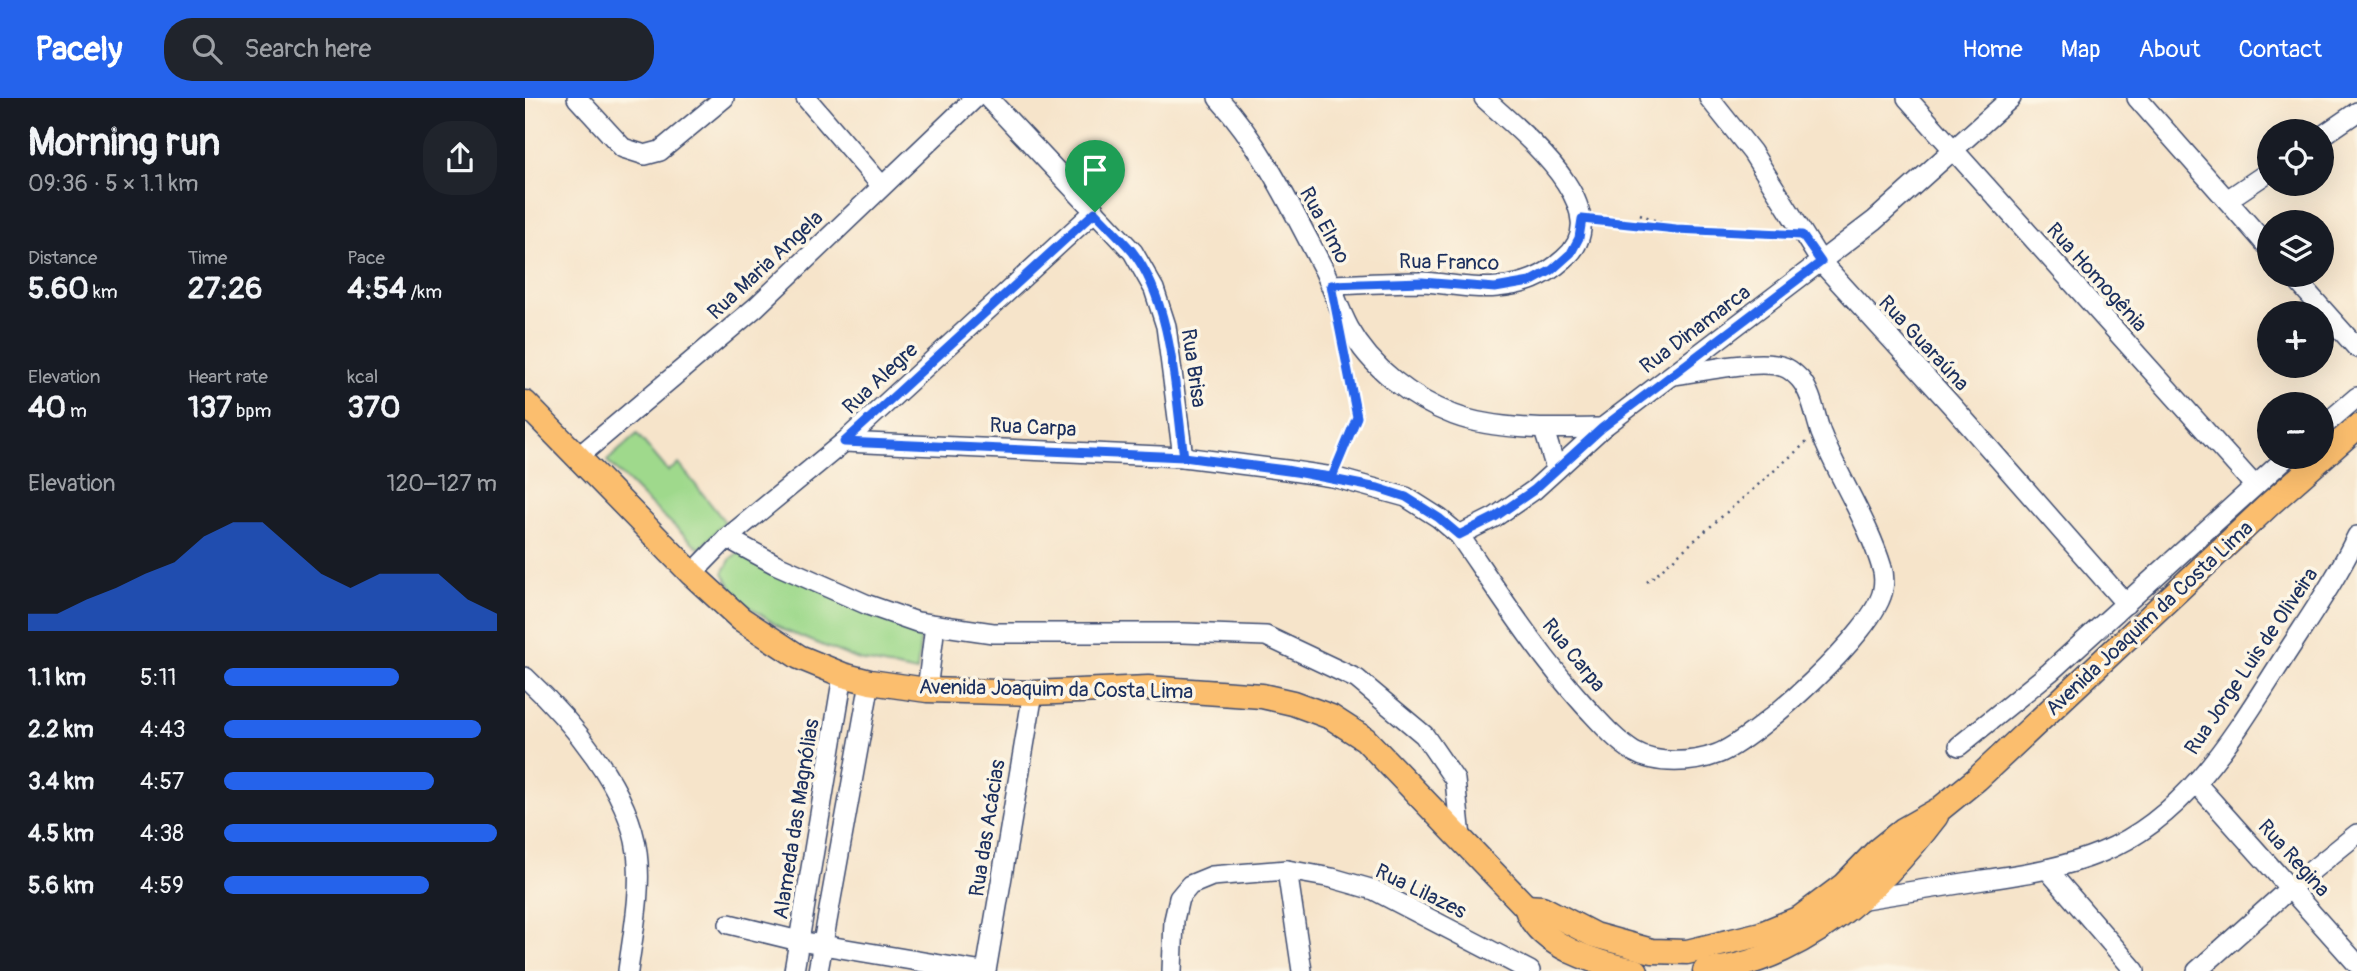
<!DOCTYPE html>
<html lang="en">
<head>
<meta charset="utf-8">
<style>
	:root { --surface:#171b24; --page:#20242c; --text:#f1f3f6; --muted:#9ea1a6; --accent:#2563eb }
	body { margin:0; font-family:Pangolin,sans-serif; background:var(--page); color:var(--text); height:100vh; display:flex; flex-direction:column; font-size:26px; white-space:nowrap }
	* { box-sizing:border-box; margin:0 }
	p { font-size:23px; color:var(--muted) }
	.icon { flex:none; width:38px; height:38px; fill:none; stroke:currentColor; stroke-width:2; stroke-linecap:round; stroke-linejoin:round }
	.map { position:relative; flex:1; overflow:hidden }
	.panel { display:flex; flex-direction:column; background:var(--surface); width:525px }
	.panel>* { flex:none }
	.tools { position:absolute; left:1732px; top:21px; display:grid; gap:14px }
	.tools a { display:grid; place-items:center; width:77px; height:77px; border-radius:50%; background:var(--surface); box-shadow:0 7px 28px #0002; font-size:35px }
	.pin { position:absolute; display:grid; place-items:center; width:60px; height:60px; color:#fff; margin:-72px -30px; border-radius:50% 50% 50% 0; rotate:-45deg; box-shadow:0 0 7px #0007 }
	.pin .icon { rotate:45deg }
	.round { display:grid; place-items:center; flex:none; width:74px; height:74px; border-radius:28px; background:var(--page) }
	.summary { display:flex; align-items:center; justify-content:space-between; height:119px; padding:0 28px }
	h1 { font-size:38px; font-weight:700; line-height:52px }
	.figures { display:grid; grid-template-columns:repeat(3,1fr); gap:10px; height:119px; padding:7px 28px }
	.figures div { display:grid; align-content:center }
	.figures b { font-size:30px; font-weight:700 }
	.figures small { font-size:19px; font-weight:400 }
	.figures p { font-size:19px }
	.chart { height:196px; padding:14px 28px }
	.chart p { display:flex; justify-content:space-between }
	.chart svg { width:100%; height:126px; margin-top:7px; fill:var(--accent); opacity:.7 }
	ul { padding:0 28px; list-style:none; font-size:23px }
	li { display:grid; grid-template-columns:112px 84px 1fr; align-items:center; height:52px }
	li i { height:18px; border-radius:9px; background:var(--accent) }
	header { display:flex; align-items:center; gap:42px; box-sizing:border-box; height:98px; padding:0 35px; background:var(--accent); color:#fff }
	header strong { font-size:33px }
	nav { display:flex; gap:38px; margin-inline-start:auto; font-size:24px }
	.search { width:490px; height:63px; background:var(--page); display:flex; align-items:center; gap:18px; box-sizing:border-box; padding:0 24px; border-radius:28px; color:var(--muted); font-size:26px }
	main { display:flex; flex:1; min-height:0 }
	.map>svg:first-child { display:block }
	.park { fill:#9fd98c; stroke:#5d8475; stroke-width:2 }
	.lines { fill:none; stroke-linecap:round; stroke-linejoin:round }
	.minor-casing { stroke:#3c4a6e; stroke-width:22 }
	.major-casing { stroke:#3c4a6e; stroke-width:27 }
	.path { stroke:#3c4a6e; stroke-width:2.5; stroke-dasharray:2 5; stroke-linecap:butt }
	.minor { stroke:#fff; stroke-width:19 }
	.major { stroke:#fbbe6e; stroke-width:24 }
	.route-casing { stroke:#fff; stroke-width:14 }
	.route { stroke:#2563eb; stroke-width:9 }
	.labels { text-anchor:middle; stroke-width:7; stroke-linejoin:round; paint-order:stroke }
	.street-label { font-size:21px; fill:#1b2f5e; stroke:#fcf5e5 }
</style>
</head>
<body>
<header>
<strong>Pacely</strong>
<div class="search"><svg class="icon" aria-label="search" viewBox="0 0 24 24"><circle cx="10" cy="10" r="6"/><path d="M15 15l6 6"/></svg>Search here</div>
<nav><a>Home</a><a>Map</a><a>About</a><a>Contact</a></nav>
</header>
<main>
<section class="panel">
<div class="summary"><div><h1>Morning run</h1><p>09:36 · 5 × 1.1 km</p></div><a class="round"><svg class="icon" aria-label="share" viewBox="0 0 24 24"><path d="M12 15V3M7 8l5-5 5 5M5 13v7h14v-7"/></svg></a></div>
<div class="figures">
<div><p>Distance</p><b>5.60<small> km</small></b></div>
<div><p>Time</p><b>27:26</b></div>
<div><p>Pace</p><b>4:54<small> /km</small></b></div>
</div>
<div class="figures">
<div><p>Elevation</p><b>40<small> m</small></b></div>
<div><p>Heart rate</p><b>137<small> bpm</small></b></div>
<div><p>kcal</p><b>370</b></div>
</div>
<div class="chart"><p><span>Elevation</span>120–127 m</p>
<svg viewBox="0 0 160 44" preserveAspectRatio="none"><path d="M0 44V38L10 38L20 33L30 29L40 24L50 20L60 11L70 6L80 6L90 15L100 24L110 29L120 24L130 24L140 24L150 33L160 38V44z"/></svg>
</div>
<ul>
<li><b>1.1 km</b>5:11<i style="width:64%"></i></li>
<li><b>2.2 km</b>4:43<i style="width:94%"></i></li>
<li><b>3.4 km</b>4:57<i style="width:77%"></i></li>
<li><b>4.5 km</b>4:38<i style="width:100%"></i></li>
<li><b>5.6 km</b>4:59<i style="width:75%"></i></li>
</ul>
</section>
<div class="map">
<svg width="1832" height="873" viewBox="0 0 1832 873">
	<rect width="100%" height="100%" fill="#fcf5e5"/>
	<filter id="ink" filterUnits="userSpaceOnUse"><feTurbulence type="fractalNoise" baseFrequency=".0143" numOctaves="2"/><feDisplacementMap in="SourceGraphic" scale="14" xChannelSelector="R" yChannelSelector="G"/><feConvolveMatrix kernelMatrix="1 2 1 2 8 2 1 2 1" color-interpolation-filters="sRGB"/></filter>
	<filter id="wash" filterUnits="userSpaceOnUse"><feTurbulence type="fractalNoise" baseFrequency=".00686" numOctaves="4" result="noise"/><feDisplacementMap in="SourceGraphic" scale="28" xChannelSelector="R" yChannelSelector="G"/><feGaussianBlur stdDeviation="1.57" result="paint"/><feColorMatrix in="noise" values="0 0 0 0 0 0 0 0 0 0 0 0 0 0 0 0 0 1.4 0 .05"/><feComposite in="paint" operator="in"/></filter>
	<g filter="url(#wash)">
		<rect width="100%" height="100%" fill="#f6e4ca"/>
		<g class="park">
			<path d="M112,336l31,37 11,-7 46,58 -25,27 -51,-46 -42,-42z"/>
			<path d="M216,453l180,81 -4,40 -58,-12 -75,-30 -46,-31 -15,-26 8,-15z"/>
		</g>
	</g>
	<g filter="url(#ink)">
		<g class="lines">
			<g class="minor-casing">
				<g id="minor">
					<path d="M52,0l46,50 22,7 15,-4 64,-53"/>
					<path d="M281,0l75,87"/>
					<path d="M463,0l145,154 21,37 12,37 17,131"/>
					<path d="M693,0c45,49 75,113 106,172 9,19 15,40 25,58 22,40 63,71 105,87 43,16 102,14 148,13"/>
					<path d="M1184,0l43,54 69,110 133,146 172,196"/>
					<path d="M1382,0l347,387"/>
					<path d="M1612,0l133,151"/>
					<path d="M1797,38l35,-24"/>
					<path d="M1702,102l43,-29"/>
					<path d="M1767,177l65,73"/>
					<path d="M806,187c31,-1 61,-3 91,-3 25,1 51,8 75,5 27,-2 47,-10 67,-28 58,-49 -46,-129 -80,-161"/>
					<path d="M1797,329l35,-30"/>
					<path d="M1019,332l12,39"/>
					<path d="M319,344l339,15 103,13 47,7 73,20 33,21 20,17c40,58 78,118 125,170 16,17 31,35 50,47 22,13 60,11 83,2 38,-14 161,-125 166,-165 1,-6 1,-15 -1,-21 -14,-47 -43,-89 -61,-135 -6,-17 -9,-40 -21,-54 -3,-3 -8,-8 -12,-10 -21,-13 -88,3 -115,6"/>
					<path d="M53,359l178,-150 219,-209"/>
					<path d="M934,437l36,-18 39,-27 68,-62 273,-208 136,-122"/>
					<path d="M202,440l48,26 93,41 49,17 76,11h190l83,3 91,43 67,56 31,45 6,58"/>
					<path d="M167,476l35,-36 117,-96 251,-231"/>
					<path d="M0,579c46,43 104,112 112,175 5,39 -4,81 -9,119"/>
					<path d="M402,592l8,-65"/>
					<path d="M1434,648l91,-74 237,-215"/>
					<path d="M1671,685l161,181"/>
					<path d="M762,772l15,101"/>
					<path d="M1523,772l87,101"/>
					<path d="M1333,802c42,-7 83,-13 125,-20 41,-6 80,-12 119,-28 86,-35 136,-123 184,-198 25,-39 51,-76 71,-118"/>
					<path d="M204,826l70,17 178,30"/>
					<path d="M269,873l49,-296"/>
					<path d="M293,873l52,-289"/>
					<path d="M461,873l47,-278"/>
					<path d="M647,873l2,-51 5,-22 11,-13 22,-9 75,-6 45,8 42,12 156,81"/>
					<path d="M1672,873l93,-83 67,-54"/>
				</g>
			</g>
			<g class="major-casing">
				<g id="major">
					<path d="M0,305l167,171 49,45 58,38 44,18 27,7 57,8 106,3 115,-5 114,8 31,7 38,14 34,22 161,168c12,40 73,57 110,64"/>
					<path d="M1001,809l16,1 52,27 58,16 35,1 74,-18 39,-16 44,-33 34,-35 25,-20 37,-21 37,-30 295,-277 85,-75"/>
					<path d="M1180,873c95,-8 176,-82 231,-155"/>
				</g>
			</g>
			<g class="path">
				<path d="M1115,116l33,14"/>
				<path d="M1071,123l80,8 109,5"/>
				<path d="M814,363l18,-44 -11,-60"/>
				<path d="M1122,484l160,-140"/>
			</g>
			<use href="#minor" class="minor"/>
			<use href="#major" class="major"/>
		</g>
	</g>
	<g class="lines" filter="url(#ink)">
		<g class="route-casing">
			<path id="route" d="M570,114c12,13 25,25 37,39 41,52 43,142 52,206l102,13 92,18 28,9 33,21 20,17 36,-18 39,-27 68,-62 219,-166 -19,-27 -126,-6 -94,-10 -3,19 -8,15 -19,17 -22,12 -35,6 -73,-6 -91,3 26,132 -25,60 -148,-20 -340,-15 251,-230"/>
		</g>
		<use href="#route" class="route"/>
	</g>
	<g class="labels">
		<g class="street-label">
			<text transform="translate(800 127) rotate(62)" y="7">Rua Elmo</text>
			<text transform="translate(924 164) rotate(1)" y="7">Rua Franco</text>
			<text transform="translate(240 167) rotate(-43)" y="7">Rua Maria Angela</text>
			<text transform="translate(1572 179) rotate(48)" y="7">Rua Homogênia</text>
			<text transform="translate(1170 231) rotate(-37)" y="7">Rua Dinamarca</text>
			<text transform="translate(1399 245) rotate(47)" y="7">Rua Guaraúna</text>
			<text transform="translate(669 270) rotate(82)" y="7">Rua Brisa</text>
			<text transform="translate(355 280) rotate(-43)" y="7">Rua Alegre</text>
			<text transform="translate(508 329) rotate(3)" y="7">Rua Carpa</text>
			<text transform="translate(1624 520) rotate(-43)" y="7">Avenida Joaquim da Costa Lima</text>
			<text transform="translate(1049 557) rotate(51)" y="7">Rua Carpa</text>
			<text transform="translate(1726 563) rotate(-56)" y="7">Rua Jorge Luis de Oliveira</text>
			<text transform="translate(531 591) rotate(1)" y="7">Avenida Joaquim da Costa Lima</text>
			<text transform="translate(271 721) rotate(-81)" y="7">Alameda das Magnólias</text>
			<text transform="translate(462 730) rotate(-81)" y="7">Rua das Acácias</text>
			<text transform="translate(1769 760) rotate(48)" y="7">Rua Regina</text>
			<text transform="translate(896 793) rotate(26)" y="7">Rua Lilazes</text>
		</g>
	</g>
</svg>
<div class="tools">
<a><svg class="icon" aria-label="locate" viewBox="0 0 24 24"><circle cx="12" cy="12" r="6"/><path d="M12 2v4M12 18v4M2 12h4M18 12h4"/></svg></a>
<a><svg class="icon" aria-label="layers" viewBox="0 0 24 24"><path d="M12 4l9 5-9 5-9-5zM3 14l9 5 9-5"/></svg></a>
<a>+</a>
<a>−</a>
</div>
<div class="pin" style="left:570px;top:114px;background:#1e9e55"><svg class="icon" aria-label="arrive" viewBox="0 0 24 24"><path d="M6 21V4h12l-3 4 3 4H6"/></svg></div>
</div>
</main>
</body>
</html>
